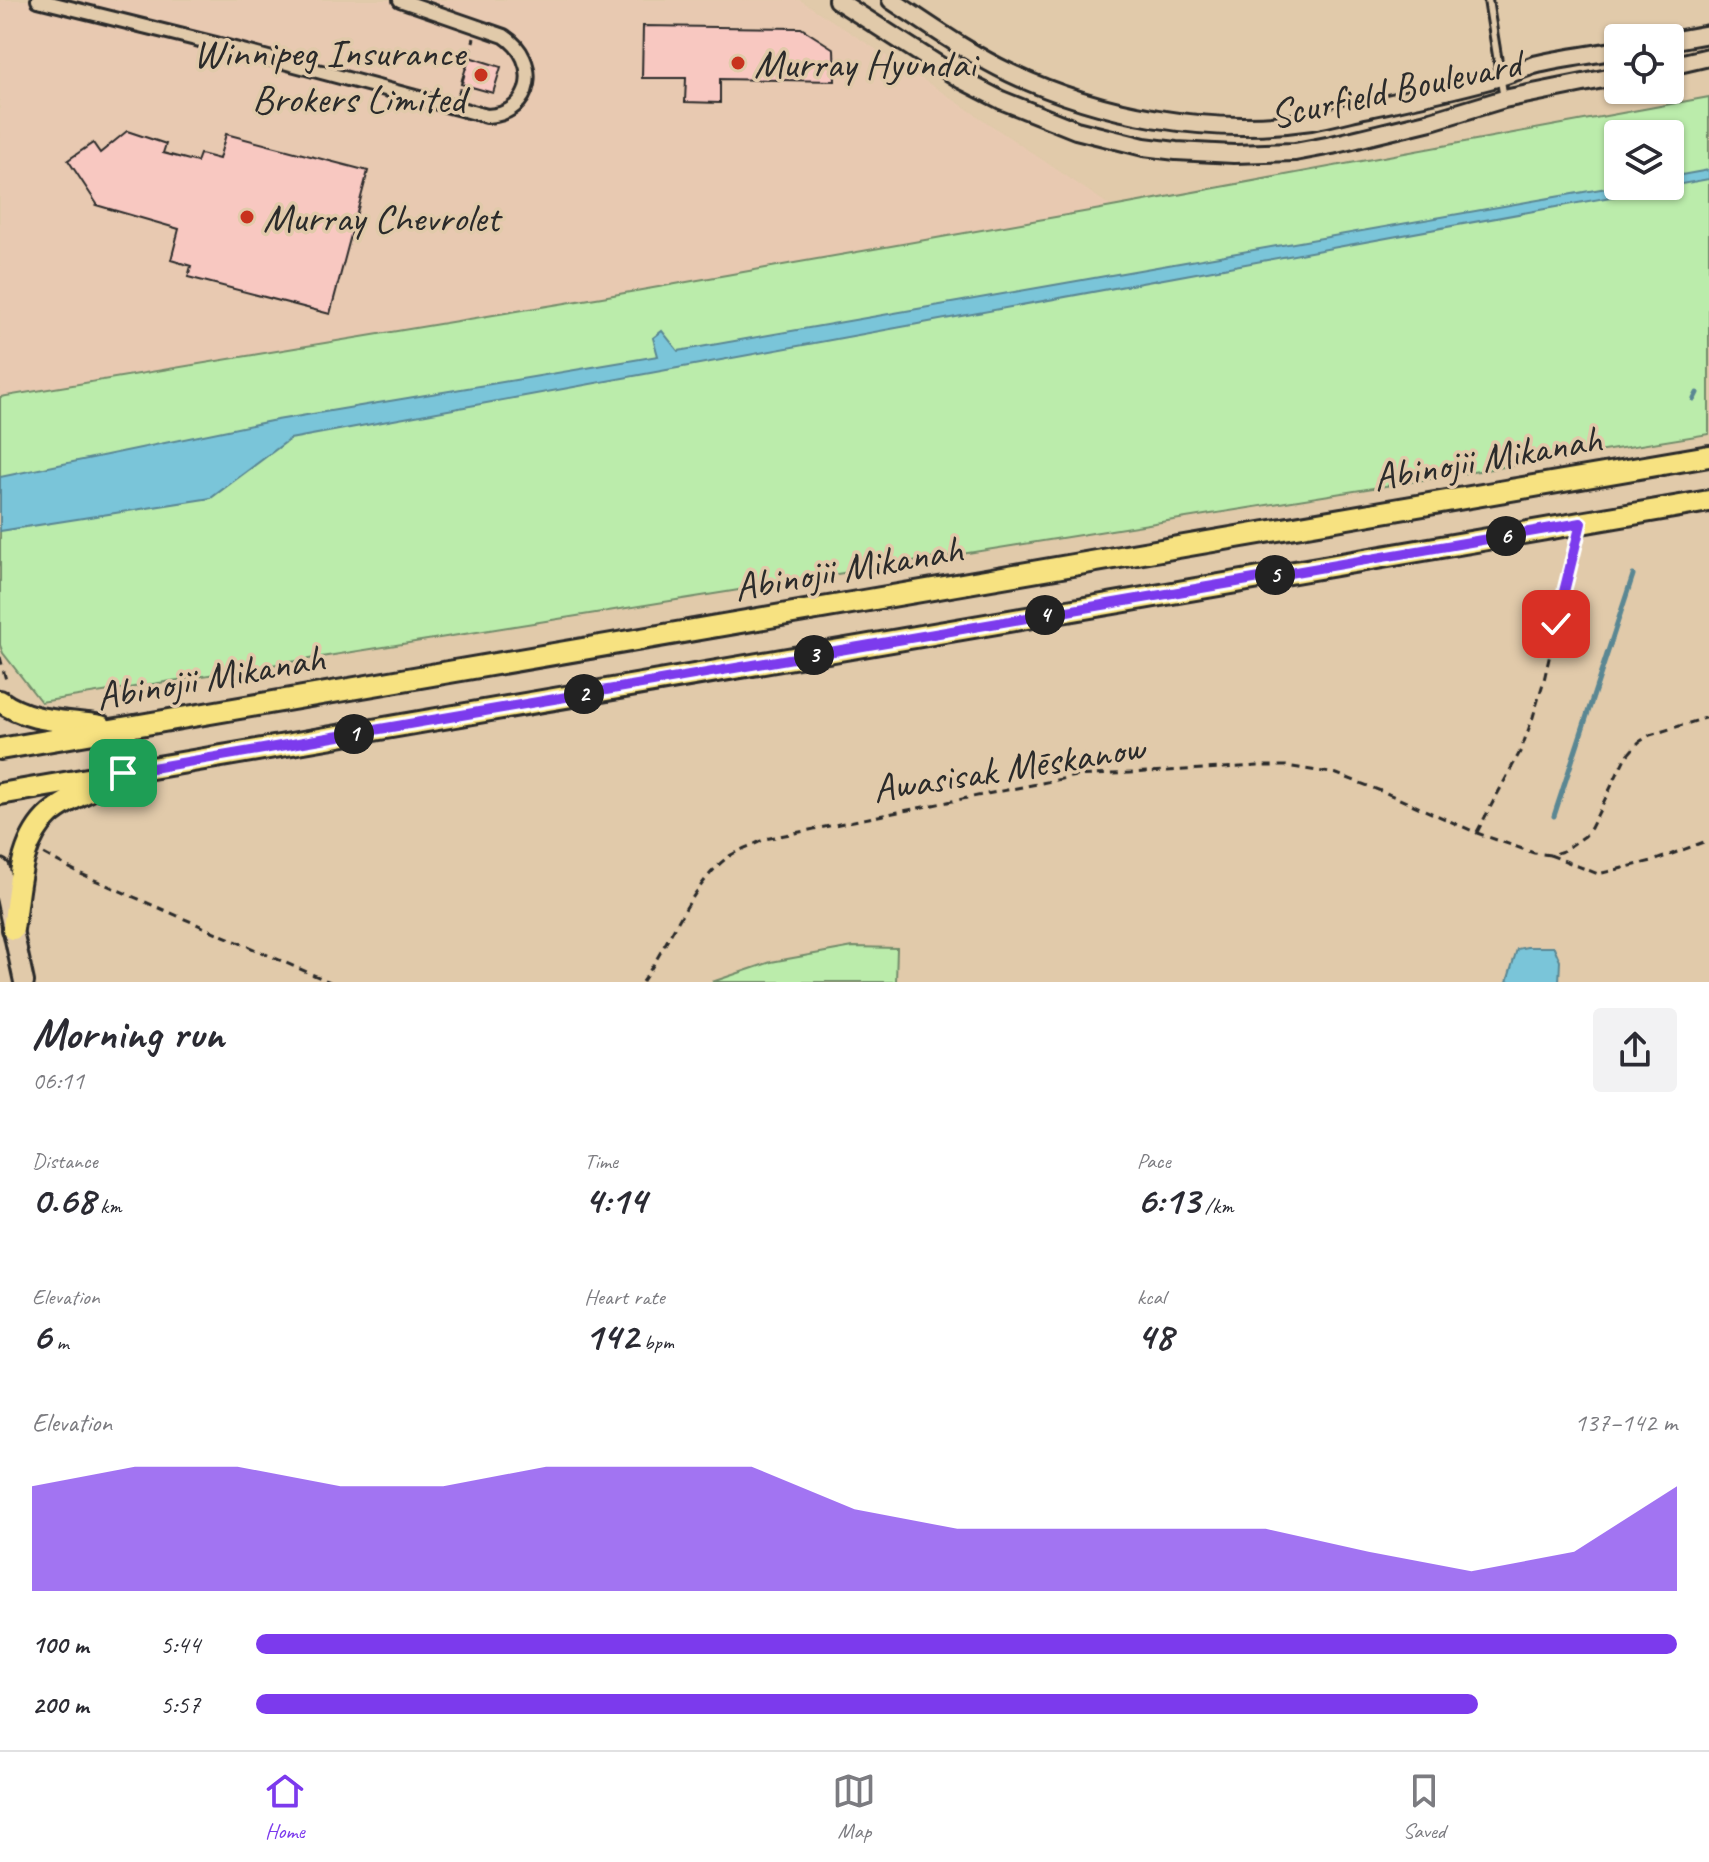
<!DOCTYPE html>
<html lang="en">
<head>
<meta charset="utf-8">
<style>
	:root { --surface:#fff; --page:#f2f2f3; --text:#2b2b33; --muted:#7c7c81; --line:#e1e1e2; --accent:#7c3aed }
	body { margin:0; font-family:Caveat,sans-serif; background:var(--page); color:var(--text); height:100vh; display:flex; flex-direction:column; font-size:30px; white-space:nowrap }
	* { box-sizing:border-box; margin:0 }
	p { font-size:26px; color:var(--muted) }
	.icon { flex:none; width:44px; height:44px; fill:none; stroke:currentColor; stroke-width:2; stroke-linecap:round; stroke-linejoin:round }
	.map { position:relative; height:982px; overflow:hidden }
	.details { display:flex; flex-direction:column; background:var(--surface); flex:1 }
	.details>* { flex:none }
	.fabs { position:absolute; left:1604px; top:24px; display:grid; gap:16px }
	.fabs a { display:grid; place-items:center; width:80px; height:80px; border-radius:8px; background:var(--surface); box-shadow:0 2px 6px #0004; font-size:40px }
	.pin { position:absolute; display:grid; place-items:center; width:68px; height:68px; color:#fff; margin:-34px; border-radius:16px; box-shadow:0 4px 12px #0006 }
	.km { position:absolute; width:40px; height:40px; margin:-20px; border-radius:50%; background:#222; color:#fff; font-size:22px; line-height:40px; text-align:center }
	.round { display:grid; place-items:center; flex:none; width:84px; height:84px; border-radius:8px; background:var(--page) }
	.head { display:flex; align-items:center; justify-content:space-between; height:136px; padding:0 32px }
	h1 { font-size:44px; font-weight:600; line-height:60px }
	.stats { display:grid; grid-template-columns:repeat(3,1fr); gap:12px; height:136px; padding:8px 32px }
	.stats div { display:grid; align-content:center }
	.stats b { font-size:40px; font-weight:600 }
	.stats small { font-size:22px; font-weight:400 }
	.stats p { font-size:22px }
	.chart { height:224px; padding:16px 32px }
	.chart p { display:flex; justify-content:space-between }
	.chart svg { width:100%; height:144px; margin-top:8px; fill:var(--accent); opacity:.7 }
	ul { padding:0 32px; list-style:none; font-size:26px }
	li { display:grid; grid-template-columns:128px 96px 1fr; align-items:center; height:60px }
	li i { height:20px; border-radius:10px; background:var(--accent) }
	.dock { display:flex; justify-content:space-around; align-items:center; height:112px; border-top:2px solid var(--line); background:var(--surface); font-size:22px; color:var(--muted) }
	.dock a { display:grid; justify-items:center; gap:4px }
	.dock .on { color:var(--accent) }
	.map>svg:first-child { display:block }
	.built { fill:#e8c9b1 }
	.green { fill:#bbecab; stroke:#738c6b; stroke-width:2; fill-rule:evenodd }
	.water { fill:#7ac5d9; stroke:#5a8793; stroke-width:2 }
	.lines { fill:none; stroke-linecap:round; stroke-linejoin:round }
	.stream { stroke:#5a8793; stroke-width:5 }
	.building { fill:#f8c8c1; stroke:#2b2b2b; stroke-width:2 }
	.service-casing { stroke:#2b2b2b; stroke-width:12 }
	.minor-casing { stroke:#2b2b2b; stroke-width:18 }
	.tertiary-casing { stroke:#2b2b2b; stroke-width:22 }
	.secondary-casing { stroke:#2b2b2b; stroke-width:24 }
	.primary-casing { stroke:#2b2b2b; stroke-width:26 }
	.path { stroke:#2b2b2b; stroke-width:3; stroke-dasharray:8 6; stroke-linecap:butt }
	.service { stroke:#e1caaa; stroke-width:6 }
	.minor { stroke:#e1caaa; stroke-width:12 }
	.tertiary { stroke:#e1caaa; stroke-width:16 }
	.secondary { stroke:#e1caaa; stroke-width:18 }
	.primary { stroke:#f7e281; stroke-width:20 }
	.route-casing { stroke:#fff; stroke-width:16 }
	.route { stroke:#7c3aed; stroke-width:10 }
	.poi-dot { fill:#c8321e; stroke:#e1caaa; stroke-width:3 }
	.labels { text-anchor:middle; stroke-width:7; stroke-linejoin:round; paint-order:stroke }
	.poi-label { font-size:40px; fill:#2b2b2b; stroke:#e1caaa; text-anchor:start }
	.street-label { font-size:40px; fill:#2b2b2b; stroke:#e1caaa }
</style>
</head>
<body>
<div class="map">
<svg width="1709" height="982" viewBox="0 0 1709 982">
	<rect width="100%" height="100%" fill="#e1caaa"/>
	<filter id="ink" filterUnits="userSpaceOnUse"><feTurbulence type="fractalNoise" baseFrequency=".0125" numOctaves="2"/><feDisplacementMap in="SourceGraphic" scale="16" xChannelSelector="R" yChannelSelector="G"/><feConvolveMatrix kernelMatrix="1 2 1 2 8 2 1 2 1" color-interpolation-filters="sRGB"/></filter>
	<g filter="url(#ink)">
		<path class="built" d="M0,0h800l142,92 170,115 -510,90 -602,100z"/>
		<g class="green">
			<path d="M1709,97v337l-1668,268 -38,-49 -3,-8v-248l602,-100 510,-90zM1618,134h52v52h-52z"/>
			<path d="M853,947l44,1 -1,34h-184l59,-20z"/>
		</g>
		<g class="water">
			<path d="M1709,170v9l-1419,260 -79,59 -211,33v-54l271,-56 387,-65 -5,-18 9,-7 16,20 940,-165h52v-9z"/>
			<path d="M1527,947h27l6,14 -1,21h-52l10,-33z"/>
		</g>
		<g class="lines">
			<g class="stream">
				<path d="M1694,399l3,-6"/>
				<path d="M1554,816l79,-241"/>
			</g>
		</g>
		<g class="building">
			<path d="M643,26l158,2 33,21 1,32 -115,-2v24l-35,-1 1,-24h-44z"/>
			<path d="M469,57l32,10 -8,26 -32,-9z"/>
			<path d="M127,131l39,13 -3,9 34,9 3,-8 19,5 7,-25 142,37 -38,143 -142,-37 3,-11 -20,-6 8,-31 -83,-24 1,-1 -29,-44 25,-17 7,10z"/>
		</g>
		<g class="lines">
			<g class="service-casing">
				<path id="service" d="M1488,0l16,99"/>
			</g>
			<g class="minor-casing">
				<path id="minor" d="M38,0l178,44 271,72c47,-2 54,-56 17,-80l-104,-36"/>
			</g>
			<g class="tertiary-casing">
				<g id="tertiary">
					<path d="M837,0l125,80 39,20 75,30 68,17 32,4 58,3 61,-2 37,-7 99,-24 73,-22 114,-23"/>
					<path d="M891,0c38,25 77,53 119,73 91,43 200,63 301,48 18,-3 36,-8 53,-12 46,-10 91,-19 136,-32 12,-4 23,-8 34,-12 27,-7 57,-10 84,-15"/>
					<path d="M1670,41l39,-7"/>
					<path d="M1670,66l39,-9"/>
				</g>
			</g>
			<g class="secondary-casing">
				<path id="secondary" d="M0,869l24,113"/>
			</g>
			<g class="primary-casing">
				<g id="primary">
					<path d="M0,701c30,22 66,19 101,25"/>
					<path d="M0,749l1709,-293"/>
					<path d="M0,794l1709,-293"/>
					<path d="M13,929c6,-38 5,-87 37,-115 16,-14 40,-23 59,-33"/>
				</g>
			</g>
			<g class="path">
				<path d="M458,96l16,-58"/>
				<path d="M0,657l7,27"/>
				<path d="M1477,832l44,-82 12,-33 11,-37 32,-138"/>
				<path d="M44,854l37,20 249,108"/>
				<path d="M1550,855l48,19 58,-14 53,-20"/>
				<path d="M642,982c26,-36 52,-103 89,-127 10,-6 23,-10 34,-16l311,-63 182,-10h28l51,8 49,19 91,40 57,20 16,2 13,-4 22,-15 6,-8 34,-70 14,-16 11,-7 59,-18"/>
			</g>
			<use href="#service" class="service"/>
			<use href="#minor" class="minor"/>
			<use href="#tertiary" class="tertiary"/>
			<use href="#secondary" class="secondary"/>
			<use href="#primary" class="primary"/>
		</g>
	</g>
	<g class="lines" filter="url(#ink)">
		<g class="route-casing">
			<path id="route" d="M123,773l1458,-250 -25,101"/>
		</g>
		<use href="#route" class="route"/>
	</g>
	<g class="poi-dot">
		<circle cx="738" cy="63" r="8"/>
		<circle cx="481" cy="75" r="8"/>
		<circle cx="247" cy="217" r="8"/>
	</g>
	<g class="labels">
		<g class="poi-label">
			<text x="465" y="66" text-anchor="end">Winnipeg Insurance<tspan x="465" dy="46">Brokers Limited</tspan></text>
			<text x="754" y="77">Murray Hyundai</text>
			<text x="263" y="231">Murray Chevrolet</text>
		</g>
		<g class="street-label">
			<text transform="translate(1395 88) rotate(-12)" y="14">Scurfield Boulevard</text>
			<text transform="translate(1487 457) rotate(-10)" y="14">Abinojii Mikanah</text>
			<text transform="translate(848 567) rotate(-10)" y="14">Abinojii Mikanah</text>
			<text transform="translate(210 676) rotate(-10)" y="14">Abinojii Mikanah</text>
			<text transform="translate(1008 767) rotate(-9)" y="14">Awasisak Mēskanow</text>
		</g>
	</g>
</svg>
<div class="fabs">
<a><svg class="icon" aria-label="locate" viewBox="0 0 24 24"><circle cx="12" cy="12" r="6"/><path d="M12 2v4M12 18v4M2 12h4M18 12h4"/></svg></a>
<a><svg class="icon" aria-label="layers" viewBox="0 0 24 24"><path d="M12 4l9 5-9 5-9-5zM3 14l9 5 9-5"/></svg></a>
</div>
<div class="pin" style="left:123px;top:773px;background:#1e9e55"><svg class="icon" aria-label="arrive" viewBox="0 0 24 24"><path d="M6 21V4h12l-3 4 3 4H6"/></svg></div>
<div class="pin" style="left:1556px;top:624px;background:#d93025"><svg class="icon" aria-label="check" viewBox="0 0 24 24"><path d="M5 12l5 5 9-10"/></svg></div>
<b class="km" style="left:354px;top:734px">1</b>
<b class="km" style="left:584px;top:694px">2</b>
<b class="km" style="left:814px;top:655px">3</b>
<b class="km" style="left:1045px;top:615px">4</b>
<b class="km" style="left:1275px;top:575px">5</b>
<b class="km" style="left:1506px;top:536px">6</b>
</div>
<section class="details">
<div class="head"><div><h1>Morning run</h1><p>06:11</p></div><a class="round"><svg class="icon" aria-label="share" viewBox="0 0 24 24"><path d="M12 15V3M7 8l5-5 5 5M5 13v7h14v-7"/></svg></a></div>
<div class="stats">
<div><p>Distance</p><b>0.68<small> km</small></b></div>
<div><p>Time</p><b>4:14</b></div>
<div><p>Pace</p><b>6:13<small> /km</small></b></div>
</div>
<div class="stats">
<div><p>Elevation</p><b>6<small> m</small></b></div>
<div><p>Heart rate</p><b>142<small> bpm</small></b></div>
<div><p>kcal</p><b>48</b></div>
</div>
<div class="chart"><p><span>Elevation</span>137–142 m</p>
<svg viewBox="0 0 160 44" preserveAspectRatio="none"><path d="M0 44V12L10 6L20 6L30 12L40 12L50 6L60 6L70 6L80 19L90 25L100 25L110 25L120 25L130 32L140 38L150 32L160 12V44z"/></svg>
</div>
<ul>
<li><b>100 m</b>5:44<i style="width:100%"></i></li>
<li><b>200 m</b>5:57<i style="width:86%"></i></li>
</ul>
</section>
<nav class="dock">
<a class="on"><svg class="icon" aria-label="home" viewBox="0 0 24 24"><path d="M3 11l9-7 9 7M6 9v11h12V9"/></svg>Home</a>
<a><svg class="icon" aria-label="map" viewBox="0 0 24 24"><path d="M3 6l6-2 6 2 6-2v14l-6 2-6-2-6 2zM9 4v14M15 6v14"/></svg>Map</a>
<a><svg class="icon" aria-label="saved" viewBox="0 0 24 24"><path d="M7 4h10v16l-5-4-5 4z"/></svg>Saved</a>
</nav>
</body>
</html>
